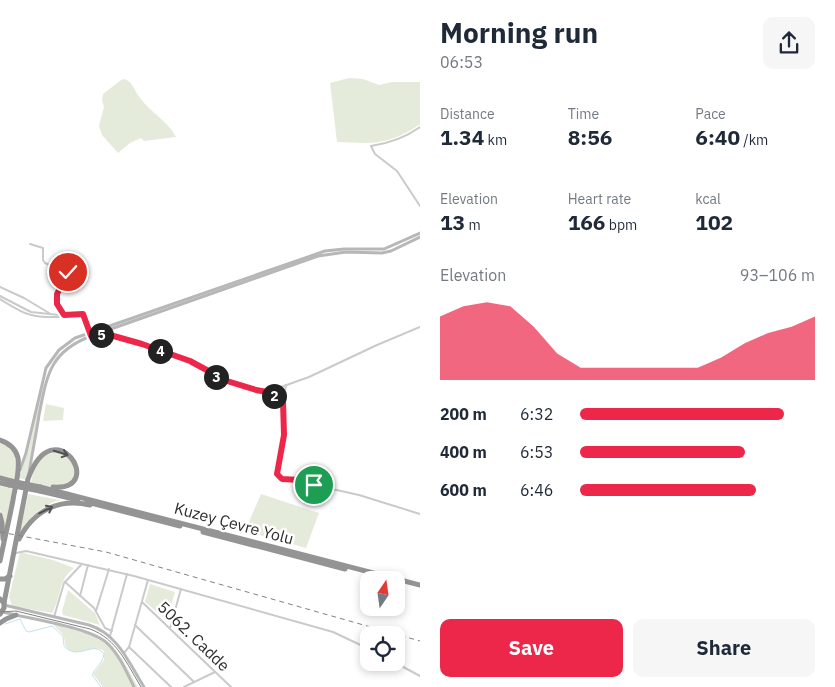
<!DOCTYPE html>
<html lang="en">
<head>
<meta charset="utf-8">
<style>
	:root { --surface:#fff; --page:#f6f6f7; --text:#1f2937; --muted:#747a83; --accent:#ec274a }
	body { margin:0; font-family:"IBM Plex Sans",sans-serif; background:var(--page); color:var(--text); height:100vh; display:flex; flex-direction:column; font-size:19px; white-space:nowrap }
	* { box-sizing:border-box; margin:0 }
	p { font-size:16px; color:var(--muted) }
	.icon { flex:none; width:28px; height:28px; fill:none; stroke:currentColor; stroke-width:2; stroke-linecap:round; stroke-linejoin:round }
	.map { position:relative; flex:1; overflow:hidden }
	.sheet { display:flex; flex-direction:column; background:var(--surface); width:415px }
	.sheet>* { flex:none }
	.needle { width:32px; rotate:13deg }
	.tools { position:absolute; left:360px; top:571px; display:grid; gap:10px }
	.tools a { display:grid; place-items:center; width:45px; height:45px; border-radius:10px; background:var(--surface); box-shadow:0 2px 8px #0003; font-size:25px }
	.pin { position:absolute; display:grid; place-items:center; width:42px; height:42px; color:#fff; margin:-21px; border:2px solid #fff; border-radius:50%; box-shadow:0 1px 5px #0007 }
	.km { position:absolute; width:25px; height:25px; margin:-12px; border-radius:50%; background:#222; color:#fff; font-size:14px; line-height:25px; text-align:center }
	.round { display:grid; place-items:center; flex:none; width:52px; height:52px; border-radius:10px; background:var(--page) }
	.head { display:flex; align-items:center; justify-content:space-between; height:85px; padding:0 20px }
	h1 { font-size:28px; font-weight:700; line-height:38px }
	.metrics { display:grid; grid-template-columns:repeat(3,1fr); gap:8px; height:85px; padding:5px 20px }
	.metrics div { display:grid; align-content:center }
	.metrics b { font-size:21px; font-weight:700 }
	.metrics small { font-size:14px; font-weight:400 }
	.metrics p { font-size:14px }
	.chart { height:140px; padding:10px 20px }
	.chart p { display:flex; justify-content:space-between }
	.chart svg { width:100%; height:90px; margin-top:5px; fill:var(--accent); opacity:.7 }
	.cta { display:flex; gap:10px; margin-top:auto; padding:10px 20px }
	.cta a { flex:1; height:58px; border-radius:10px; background:var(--accent); color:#fff; font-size:20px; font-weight:700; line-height:58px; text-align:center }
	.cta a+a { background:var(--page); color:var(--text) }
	ul { padding:0 20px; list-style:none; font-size:16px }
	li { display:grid; grid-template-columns:80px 60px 1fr; align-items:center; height:38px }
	li i { height:12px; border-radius:6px; background:var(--accent) }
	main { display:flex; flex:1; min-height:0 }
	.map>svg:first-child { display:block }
	.green { fill:#e5ebda }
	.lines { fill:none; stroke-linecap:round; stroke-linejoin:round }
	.stream { stroke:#c5e1ec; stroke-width:1 }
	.street { stroke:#cacaca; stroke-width:2 }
	.secondary { stroke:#b7b7b7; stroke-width:3 }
	.highway { stroke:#949494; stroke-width:5 }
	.tram { stroke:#828282; stroke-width:1 }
	.rail { stroke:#828282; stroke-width:1; stroke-dasharray:5 4; stroke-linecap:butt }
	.highway-bridge { stroke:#949494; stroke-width:5 }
	.oneway { stroke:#515151 }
	.route-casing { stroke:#fff; stroke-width:10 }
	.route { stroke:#ec274a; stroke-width:6 }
	.labels { text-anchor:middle; stroke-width:5; stroke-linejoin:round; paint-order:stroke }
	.street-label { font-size:16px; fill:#2d2d2d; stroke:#fff }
</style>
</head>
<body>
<main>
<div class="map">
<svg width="420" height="687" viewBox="0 0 420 687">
	<rect width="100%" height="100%" fill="#fff"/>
	<g class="green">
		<path d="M349,78l14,1 16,6 13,-3h28v42c-16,12 -35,19 -55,19 -9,0 -18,-1 -28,-1l-7,-59z"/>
		<path d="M125,79c8,3 10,13 15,19 11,15 27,22 36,39l-32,4 -3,-3 -11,5 -12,10 -16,-18 -3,-9 5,-19 -2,-7 1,-6 18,-14z"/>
		<path d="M42,385h2l-18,95 -7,-2 10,-30z"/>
		<path d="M46,404l18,4 -1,12 -20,1z"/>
		<path d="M0,442c19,6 17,22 15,38l-15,-3z"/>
		<path d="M59,452l10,4 7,17 -6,10 -18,4 -21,-4c3,-19 8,-29 28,-31z"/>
		<path d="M0,486l14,3 -8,39 -6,-19z"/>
		<path d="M28,494l32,6c-19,5 -29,17 -40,33z"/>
		<path d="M261,494l58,19 -13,35 -61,-17z"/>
		<path d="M20,552l33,8 21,8c-17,13 -12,29 -22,45l-40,-7 -3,-9z"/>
		<path d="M150,584l25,8 -8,28 -22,-18z"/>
		<path d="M68,590l27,23 5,12 -37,-10 -1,-4z"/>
		<path d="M53,623c13,3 28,5 41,10 22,9 33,35 44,54h-35l-10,-13 11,-14v-9c-11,-8 -24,6 -35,-1 -6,-5 -3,-10 -6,-15 -2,-4 -8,-7 -10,-12z"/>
	</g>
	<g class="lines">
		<path class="stream" d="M5,624l15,-5 6,12 3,1 23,-6 11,10 1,10c14,16 29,-7 40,8 -2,11 -8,12 -12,21l9,12"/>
		<g class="street">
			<path d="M420,127c-15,11 -30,16 -49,19l4,8 22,17 23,35"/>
			<path d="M30,244l13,4v12l2,3 25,11v2c-7,8 -17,17 -12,29 1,3 4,6 6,10"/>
			<path d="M0,287l24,11 25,15"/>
			<path d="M0,296l31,16 28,3 23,-2 8,19"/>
			<path d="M0,299c8,5 16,10 25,14 18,7 38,3 56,3l7,18"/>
			<path d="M96,336l17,-1 70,23 37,21 26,8 21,5 16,9"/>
			<path d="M286,385l-3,16 1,34 -7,37 2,5 21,3 23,7 36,8 61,19"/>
			<path d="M267,392l42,-15 68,-32 43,-18"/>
			<path d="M16,553l10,-2 108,25 199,56 36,17"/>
			<path d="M65,582l29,26 11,20 7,3"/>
			<path d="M80,596l8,-31"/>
			<path d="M142,602l89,85"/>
			<path d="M96,611l13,-42"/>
			<path d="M54,617l10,-34 17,-18"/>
			<path d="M135,625l59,57"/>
			<path d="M170,628l11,-39"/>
			<path d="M110,636l17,-62"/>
			<path d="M129,647l42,40"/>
			<path d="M124,653l5,-6 19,-67"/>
			<path d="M394,662l26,14"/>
			<path d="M184,687l31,-15"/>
		</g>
		<g class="secondary">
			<path d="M20,470l6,-17 20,-85 13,-18 16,-12 250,-87 19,-2h40l36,-16"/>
			<path d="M29,473c3,-19 7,-38 10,-58 8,-39 10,-63 52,-79l227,-80 28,-4 36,1 9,-2 29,-14"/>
			<path d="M4,605l85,20c29,9 40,38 55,62"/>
			<path d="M3,612c26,7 88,15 105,32 12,12 19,29 26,43"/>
		</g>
		<g class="highway">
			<path d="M0,440c9,3 16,9 18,18 2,14 -3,29 -5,42 -4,21 -9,41 -13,61"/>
			<path d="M0,478l11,3"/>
			<path d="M0,483l9,2"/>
			<path d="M40,487l380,98"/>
			<path d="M40,491l38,9"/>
			<path d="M87,502l93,24"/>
			<path d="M0,515l2,8 1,16"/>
			<path d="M203,532l142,37"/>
			<path d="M19,539c15,-29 40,-41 71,-34"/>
			<path d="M0,579h5l5,-3"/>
			<path d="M0,599l4,4v5l-4,6"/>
			<path d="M4,603l24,-124c26,-72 80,12 25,8"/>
			<path d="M0,623l6,-4 10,-4"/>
		</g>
		<path class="tram" d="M0,612l16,-1 74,18c27,10 37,35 51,58"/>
		<path class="rail" d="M0,532l106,20 314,89"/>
		<g class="highway-bridge">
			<path d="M11,481l29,6"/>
			<path d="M9,485l31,6"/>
		</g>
	</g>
	<defs><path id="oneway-shaft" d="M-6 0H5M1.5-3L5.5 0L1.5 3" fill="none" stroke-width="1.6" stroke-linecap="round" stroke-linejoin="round" transform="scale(1.25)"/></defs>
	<g class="oneway">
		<use href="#oneway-shaft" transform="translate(61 453) rotate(17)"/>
		<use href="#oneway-shaft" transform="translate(46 510) rotate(-27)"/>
	</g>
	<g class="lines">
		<g class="route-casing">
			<path id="route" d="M68,272l2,4 -10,12 -3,6v10l7,11 19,-1 8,22 19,-1 32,9 48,17 37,20 29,9 11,2 16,9 1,34 -7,39 5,5 18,1 14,5"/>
		</g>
		<use href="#route" class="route"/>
	</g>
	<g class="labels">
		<g class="street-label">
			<text transform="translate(234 523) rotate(15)" y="6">Kuzey Çevre Yolu</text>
			<text transform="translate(194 636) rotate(44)" y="6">5062. Cadde</text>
		</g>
	</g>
</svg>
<div class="tools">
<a><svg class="needle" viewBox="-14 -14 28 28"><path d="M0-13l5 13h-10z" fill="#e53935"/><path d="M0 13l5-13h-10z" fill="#747a83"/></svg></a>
<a><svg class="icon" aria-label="locate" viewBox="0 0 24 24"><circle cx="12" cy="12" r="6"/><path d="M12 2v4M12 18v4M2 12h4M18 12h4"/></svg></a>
</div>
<div class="pin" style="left:314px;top:485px;background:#1e9e55"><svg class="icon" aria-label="arrive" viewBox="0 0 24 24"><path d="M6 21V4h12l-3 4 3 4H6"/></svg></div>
<div class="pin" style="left:68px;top:272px;background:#d93025"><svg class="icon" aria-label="check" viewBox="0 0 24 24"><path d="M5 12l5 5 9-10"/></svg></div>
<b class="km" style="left:274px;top:396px">2</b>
<b class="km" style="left:216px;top:377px">3</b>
<b class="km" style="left:160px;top:351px">4</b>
<b class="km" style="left:101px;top:335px">5</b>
</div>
<section class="sheet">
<div class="head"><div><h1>Morning run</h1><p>06:53</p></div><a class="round"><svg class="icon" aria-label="share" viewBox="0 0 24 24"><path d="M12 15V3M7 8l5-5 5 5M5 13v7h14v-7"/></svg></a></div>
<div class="metrics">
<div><p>Distance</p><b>1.34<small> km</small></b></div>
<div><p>Time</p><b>8:56</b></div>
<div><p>Pace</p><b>6:40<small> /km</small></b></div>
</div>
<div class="metrics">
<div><p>Elevation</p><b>13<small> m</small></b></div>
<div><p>Heart rate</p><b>166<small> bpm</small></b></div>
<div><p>kcal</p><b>102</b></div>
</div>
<div class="chart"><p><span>Elevation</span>93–106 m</p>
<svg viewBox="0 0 160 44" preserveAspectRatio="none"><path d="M0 44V13L10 8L20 6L30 8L40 18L50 31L60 38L70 38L80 38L90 38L100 38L110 38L120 33L130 26L140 21L150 18L160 13V44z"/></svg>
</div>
<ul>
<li><b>200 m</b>6:32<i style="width:87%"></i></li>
<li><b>400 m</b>6:53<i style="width:70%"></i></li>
<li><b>600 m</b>6:46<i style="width:75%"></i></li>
</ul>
<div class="cta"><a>Save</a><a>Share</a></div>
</section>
</main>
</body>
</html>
